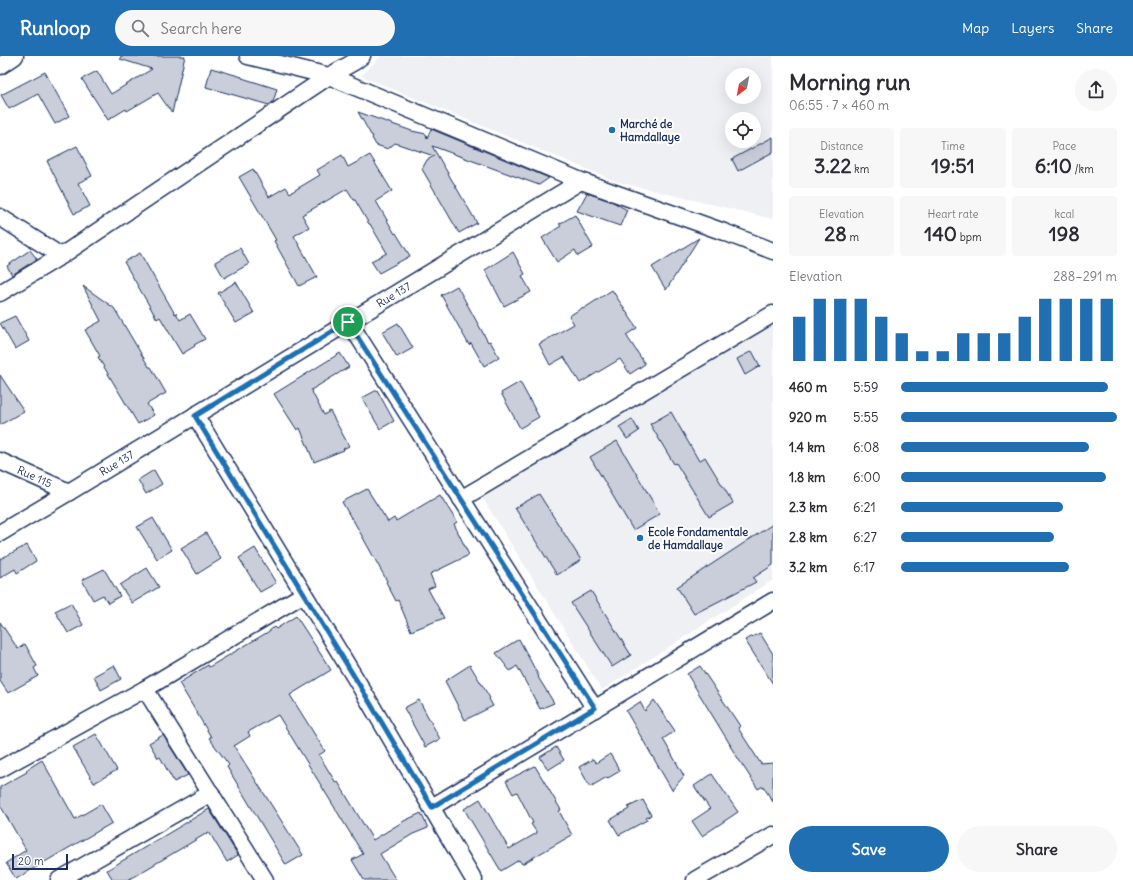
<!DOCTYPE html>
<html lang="en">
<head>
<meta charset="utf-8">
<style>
	:root { --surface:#fff; --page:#f7f7f7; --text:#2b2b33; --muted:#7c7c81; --accent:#1f6fb2 }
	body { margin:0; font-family:Delius,sans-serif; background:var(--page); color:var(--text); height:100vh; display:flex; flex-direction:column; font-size:15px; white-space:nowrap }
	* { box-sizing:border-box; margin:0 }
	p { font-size:13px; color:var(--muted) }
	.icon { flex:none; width:22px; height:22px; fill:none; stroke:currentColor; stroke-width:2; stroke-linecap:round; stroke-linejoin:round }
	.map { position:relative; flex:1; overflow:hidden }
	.side { display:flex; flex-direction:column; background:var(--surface); width:360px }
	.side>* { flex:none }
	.needle { width:26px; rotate:212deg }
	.buttons { position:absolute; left:725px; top:12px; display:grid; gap:8px }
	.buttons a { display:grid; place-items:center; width:36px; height:36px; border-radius:50%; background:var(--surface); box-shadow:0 4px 16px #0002; font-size:20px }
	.scale { position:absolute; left:12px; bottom:10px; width:56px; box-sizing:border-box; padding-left:4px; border:2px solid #1b2f5e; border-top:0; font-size:11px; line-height:14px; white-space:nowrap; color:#1b2f5e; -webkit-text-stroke:3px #fff; paint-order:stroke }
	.pin { position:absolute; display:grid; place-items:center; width:34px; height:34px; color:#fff; margin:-17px; border:2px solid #fff; border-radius:50%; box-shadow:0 1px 4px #0007 }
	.round { display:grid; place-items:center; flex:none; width:42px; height:42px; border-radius:21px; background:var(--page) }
	.headline { display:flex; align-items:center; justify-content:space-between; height:68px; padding:0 16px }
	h1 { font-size:22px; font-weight:800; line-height:30px }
	.figures { display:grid; grid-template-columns:repeat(3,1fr); gap:6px; height:68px; padding:4px 16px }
	.figures div { display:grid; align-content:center; border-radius:4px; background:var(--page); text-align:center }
	.figures b { font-size:20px; font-weight:800 }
	.figures small { font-size:11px; font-weight:400 }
	.figures p { font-size:11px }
	.chart { height:112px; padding:8px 16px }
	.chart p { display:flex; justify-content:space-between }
	.chart svg { width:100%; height:72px; margin-top:4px; stroke:var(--accent); stroke-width:6 }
	.cta { display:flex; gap:8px; margin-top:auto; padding:8px 16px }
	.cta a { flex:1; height:46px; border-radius:24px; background:var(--accent); color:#fff; font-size:16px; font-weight:800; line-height:46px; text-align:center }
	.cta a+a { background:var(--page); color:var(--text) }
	ul { padding:0 16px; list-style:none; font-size:13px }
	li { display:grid; grid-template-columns:64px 48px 1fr; align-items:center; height:30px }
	li i { height:10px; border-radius:5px; background:var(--accent) }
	header { display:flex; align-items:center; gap:24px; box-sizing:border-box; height:56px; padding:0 20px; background:var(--accent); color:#fff }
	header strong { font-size:19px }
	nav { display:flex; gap:22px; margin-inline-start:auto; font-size:14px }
	.search { width:280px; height:36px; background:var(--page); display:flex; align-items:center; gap:10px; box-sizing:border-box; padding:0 14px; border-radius:22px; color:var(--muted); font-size:15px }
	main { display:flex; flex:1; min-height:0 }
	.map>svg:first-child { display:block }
	.built { fill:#eff0f4; fill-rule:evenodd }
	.building { fill:#caceda; stroke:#1b2f5e }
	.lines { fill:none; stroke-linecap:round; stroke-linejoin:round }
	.street-casing { stroke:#1b2f5e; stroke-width:19 }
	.street { stroke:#fff; stroke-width:16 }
	.route-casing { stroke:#fff; stroke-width:8 }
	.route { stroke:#1f6fb2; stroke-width:5 }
	.poi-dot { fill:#1f6fb2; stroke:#fff; stroke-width:1.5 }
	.labels { text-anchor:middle; stroke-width:4; stroke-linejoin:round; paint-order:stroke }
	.poi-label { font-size:11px; font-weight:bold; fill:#1b2f5e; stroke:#fff; text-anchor:start }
	.street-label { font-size:11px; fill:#1b2f5e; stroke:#fff }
</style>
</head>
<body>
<header>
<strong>Runloop</strong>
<div class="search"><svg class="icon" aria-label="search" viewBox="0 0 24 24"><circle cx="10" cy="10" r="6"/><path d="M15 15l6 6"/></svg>Search here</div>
<nav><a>Map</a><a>Layers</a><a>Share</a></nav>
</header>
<main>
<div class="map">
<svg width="773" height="824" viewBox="0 0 773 824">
	<rect width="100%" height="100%" fill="#fff"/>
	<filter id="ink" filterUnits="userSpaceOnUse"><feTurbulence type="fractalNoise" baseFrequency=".025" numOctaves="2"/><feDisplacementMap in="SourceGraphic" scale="8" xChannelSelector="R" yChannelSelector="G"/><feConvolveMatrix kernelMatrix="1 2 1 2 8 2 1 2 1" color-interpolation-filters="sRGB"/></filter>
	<g filter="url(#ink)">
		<g class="built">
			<path d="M381,0h392v163l-155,-37 -257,-106zM732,19h22v22h-22zM732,63h22v22h-22z"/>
			<path d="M773,267v257l-171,110 -120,-193z"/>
		</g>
		<g class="building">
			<path d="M121,0h64l-13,57 -14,-20 -31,18 -1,-2 -18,11 -26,-41 15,-8 14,23 41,-25 -32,-10z"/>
			<path d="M211,12l31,9v1l35,11 -4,13 -4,3 -63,-18z"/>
			<path d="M45,16l24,44 -14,8 -17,-30 -29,15 -8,-14z"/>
			<path d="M358,56l54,19 14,3 1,4 4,-9 118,49 -10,7 -107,-39 45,77 -18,10 -37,-64 5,-9 7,-4 -39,-13 -7,6 -12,-4 -4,-7 1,-2 -2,-1z"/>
			<path d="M773,81v15l-35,19 -6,-12z"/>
			<path d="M77,90l15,30 -14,7 12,23 -16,8 -27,-53z"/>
			<path d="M342,99l6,12 22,-12 22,36 -16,10 19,33 1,-1 14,23 -31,17 -8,-12 16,-8 -17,-29h-1l-14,-24h-1l-7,-11 -45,26 7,12 -15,9 23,41 -18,9 -25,-45 2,-1 -37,-63 14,-8 16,28 17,-10 4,6 30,-18 -3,-5z"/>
			<path d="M587,137l26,9 14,8 -7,16 -43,-15z"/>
			<path d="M575,159l18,32 -15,9 -3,-6 -18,12 -15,-24 19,-12 -2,-2z"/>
			<path d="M699,182l-33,52 -14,-23z"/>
			<path d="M240,192l9,16 -25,14 -9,-16z"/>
			<path d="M30,194l7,9 -25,16 -5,-9z"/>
			<path d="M513,196l12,22 -3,2 9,16 -27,14 -19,-36z"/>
			<path d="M140,197l35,61 1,-1 4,7 10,-6 15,25 -11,6 1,1 -13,8 -22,-37 -3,2 -33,-57z"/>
			<path d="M236,226l18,31 -18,10 -18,-30z"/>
			<path d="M83,230l31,22 35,59h2l15,26 -19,11 7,11 -16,9 -40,-67 2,-1 -15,-26 16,-9z"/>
			<path d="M457,230l31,56 2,-1 9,16 -15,9 -13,-23 -2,2 -28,-50z"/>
			<path d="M612,234l25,38 -11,7 19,29 -15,10 -10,-15 -40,24 -16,-26 -14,8 -11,-21 35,-20 -5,-8 13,-8 1,1z"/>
			<path d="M15,260l14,25 -14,8 -15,-26z"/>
			<path d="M398,267l15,25 -16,9 -15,-25z"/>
			<path d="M752,295l8,15 -15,9 -8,-16z"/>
			<path d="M340,297l9,14 -38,23 13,25 6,-4 19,35 -6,3 1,1 -30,12 -14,-34 -3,2 -23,-36z"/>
			<path d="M0,319l24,36 -24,14z"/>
			<path d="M520,326l19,35 -19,11 -19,-35z"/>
			<path d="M377,334l17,31 -14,8 -18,-31z"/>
			<path d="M671,356l28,49 6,-4 28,46 -24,14 -33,-54 -2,1 -24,-40z"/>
			<path d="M632,363l7,12 -12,8 -8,-12z"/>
			<path d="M617,385l43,73 -27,16 -43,-73z"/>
			<path d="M154,414l8,14 -16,10 -8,-14z"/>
			<path d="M367,433l21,33 6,-4 2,3 44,-26 17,27 -3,2 15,31 -39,19 5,12 -7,3 16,29 -33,13 -13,-31 -2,1 -10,-19 1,-1 -35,-63h-1l-9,-16z"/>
			<path d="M539,438l42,66 -24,15 -42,-67z"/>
			<path d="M153,462l19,32 -15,9 -20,-32z"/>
			<path d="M773,468v41l-20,13 3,4 -62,32 -17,-27z"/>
			<path d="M206,477l15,26 -24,15 -16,-26z"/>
			<path d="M27,489l9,16 -19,12 -2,-4 -15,9v-19z"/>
			<path d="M255,492l21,35 -16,9 -21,-34z"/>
			<path d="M147,512l12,19 -27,16 -12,-18z"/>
			<path d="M104,513l16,27 -12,7 -5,-8 -10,5 -11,-20z"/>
			<path d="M591,535l40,64 -19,12 -41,-64z"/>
			<path d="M71,547l12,22 -15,8 -13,-22z"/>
			<path d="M296,560l35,54 -41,25 35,56 -6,4 17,28 2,-1 35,58 31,-19 17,-8 7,15 -15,6 -33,20 16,26h-32l-12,-20 11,-6 -85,-139 -30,17 2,4 -16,10 69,109 -17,10 -59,-98 2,-2 -20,-27 2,-1 -32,-54 29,-18 1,2 59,-35 6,-5 2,2z"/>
			<path d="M0,566l18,27 7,-5 12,22 -3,2 4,8 -30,17 -8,-12z"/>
			<path d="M760,577l13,21v30l-28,-44z"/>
			<path d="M519,583l20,38h-1l16,26 -14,6 -23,-43 -7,5 -14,-18z"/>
			<path d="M114,609l7,14 -20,11 -7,-14z"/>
			<path d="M470,609l20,33 -1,1 4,7 -28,14 -20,-39z"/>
			<path d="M700,610l40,60 -2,2 23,36 12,-1v39l-10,-16 -5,3 -28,-43h1l-44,-72z"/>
			<path d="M419,644l21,39 -15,8 -21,-39z"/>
			<path d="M654,644l21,31 -12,8 21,37 -12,14 -46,-79 14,-9 5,9z"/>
			<path d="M96,678l21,36 -23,13 -21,-36z"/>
			<path d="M163,679l25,40 -14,7 -14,-25 -2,1 -9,-15z"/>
			<path d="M556,691l8,13 -16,10 -8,-13z"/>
			<path d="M610,698l10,17 -12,7 -1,-1 -17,10 -11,-20 14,-8 3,4z"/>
			<path d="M42,704l33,59 26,-15 11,19 -52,30 -44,26 -10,-16 20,-13 -26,-45v-18l27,-15 -1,-2z"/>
			<path d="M535,710l26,44 -2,1 13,24 -50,29 -3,-4 -18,11 -37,-62 16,-10 29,50 28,-16 -6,-9 2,-1 -16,-31 -4,2 -7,-13z"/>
			<path d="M712,718l26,38 -36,24 -10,-15 18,-12 -16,-23z"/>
			<path d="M643,744l8,15 -5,3 1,2 -28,15 -9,-15 19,-11 -1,-2z"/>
			<path d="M209,753l29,46 -11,7 -18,-30 -81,48h-15l-6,-10z"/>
		</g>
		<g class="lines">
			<g class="street-casing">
				<g id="street">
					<path d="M248,0l81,20 252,105 143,51 49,19"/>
					<path d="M0,10l15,-10"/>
					<path d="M0,161l61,39"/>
					<path d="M0,237l61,-37 268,-180 25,-14 8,-6"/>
					<path d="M349,266l246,387"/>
					<path d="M195,359l165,271 114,194"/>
					<path id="s1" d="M0,405l69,31"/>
					<path d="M461,443l312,-185"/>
					<path id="s2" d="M0,477l69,-41 512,-311"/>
					<path d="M145,633l120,191"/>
					<path d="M0,713l145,-80 159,-95"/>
					<path d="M432,751l341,-206"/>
					<path d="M59,824l152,-87"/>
					<path d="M695,824l78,-45"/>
				</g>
			</g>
			<use href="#street" class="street"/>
		</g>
	</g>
	<g class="lines" filter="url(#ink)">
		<g class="route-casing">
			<path id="route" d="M348,266l247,386 -163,99 -72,-121 -165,-270z"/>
		</g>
		<use href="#route" class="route"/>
	</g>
	<g class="poi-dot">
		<circle cx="612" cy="74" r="4"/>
		<circle cx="640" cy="482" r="4"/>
	</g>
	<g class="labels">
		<g class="poi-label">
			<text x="620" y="72">Marché de<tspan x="620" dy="13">Hamdallaye</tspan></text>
			<text x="648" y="480">Ecole Fondamentale<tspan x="648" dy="13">de Hamdallaye</tspan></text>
		</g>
		<g class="street-label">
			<text dy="4" stroke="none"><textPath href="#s2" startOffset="460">Rue 137</textPath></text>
			<text dy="4" stroke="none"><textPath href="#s2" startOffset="136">Rue 137</textPath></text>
			<text dy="4" stroke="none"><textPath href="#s1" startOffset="38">Rue 115</textPath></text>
		</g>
	</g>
</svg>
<div class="buttons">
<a><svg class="needle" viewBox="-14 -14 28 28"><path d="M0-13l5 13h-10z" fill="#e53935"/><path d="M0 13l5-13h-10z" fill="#7c7c81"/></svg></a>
<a><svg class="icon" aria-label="locate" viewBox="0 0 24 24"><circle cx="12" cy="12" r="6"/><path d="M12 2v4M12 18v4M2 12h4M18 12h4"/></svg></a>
</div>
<div class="scale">20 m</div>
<div class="pin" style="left:348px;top:266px;background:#1e9e55"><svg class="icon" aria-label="arrive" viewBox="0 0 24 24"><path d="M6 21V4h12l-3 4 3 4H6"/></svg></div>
</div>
<section class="side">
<div class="headline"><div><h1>Morning run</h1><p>06:55 · 7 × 460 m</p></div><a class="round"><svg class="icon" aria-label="share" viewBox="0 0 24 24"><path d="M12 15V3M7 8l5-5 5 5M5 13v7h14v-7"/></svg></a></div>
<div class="figures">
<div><p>Distance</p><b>3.22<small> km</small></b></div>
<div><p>Time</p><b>19:51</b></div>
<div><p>Pace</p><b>6:10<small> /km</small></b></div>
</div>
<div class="figures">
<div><p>Elevation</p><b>28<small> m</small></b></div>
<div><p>Heart rate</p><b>140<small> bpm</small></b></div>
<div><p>kcal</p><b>198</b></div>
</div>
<div class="chart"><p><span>Elevation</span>288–291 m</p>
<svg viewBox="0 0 160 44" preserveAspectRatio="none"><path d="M5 44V17M15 44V6M25 44V6M35 44V6M45 44V17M55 44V27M65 44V38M75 44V38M85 44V27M95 44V27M105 44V27M115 44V17M125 44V6M135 44V6M145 44V6M155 44V6"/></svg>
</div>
<ul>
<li><b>460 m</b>5:59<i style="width:96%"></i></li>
<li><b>920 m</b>5:55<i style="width:100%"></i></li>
<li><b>1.4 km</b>6:08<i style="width:87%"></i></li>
<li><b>1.8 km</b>6:00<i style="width:95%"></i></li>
<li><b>2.3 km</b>6:21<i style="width:75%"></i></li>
<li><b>2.8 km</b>6:27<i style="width:71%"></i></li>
<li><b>3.2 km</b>6:17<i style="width:78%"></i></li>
</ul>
<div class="cta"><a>Save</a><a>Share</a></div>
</section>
</main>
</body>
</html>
